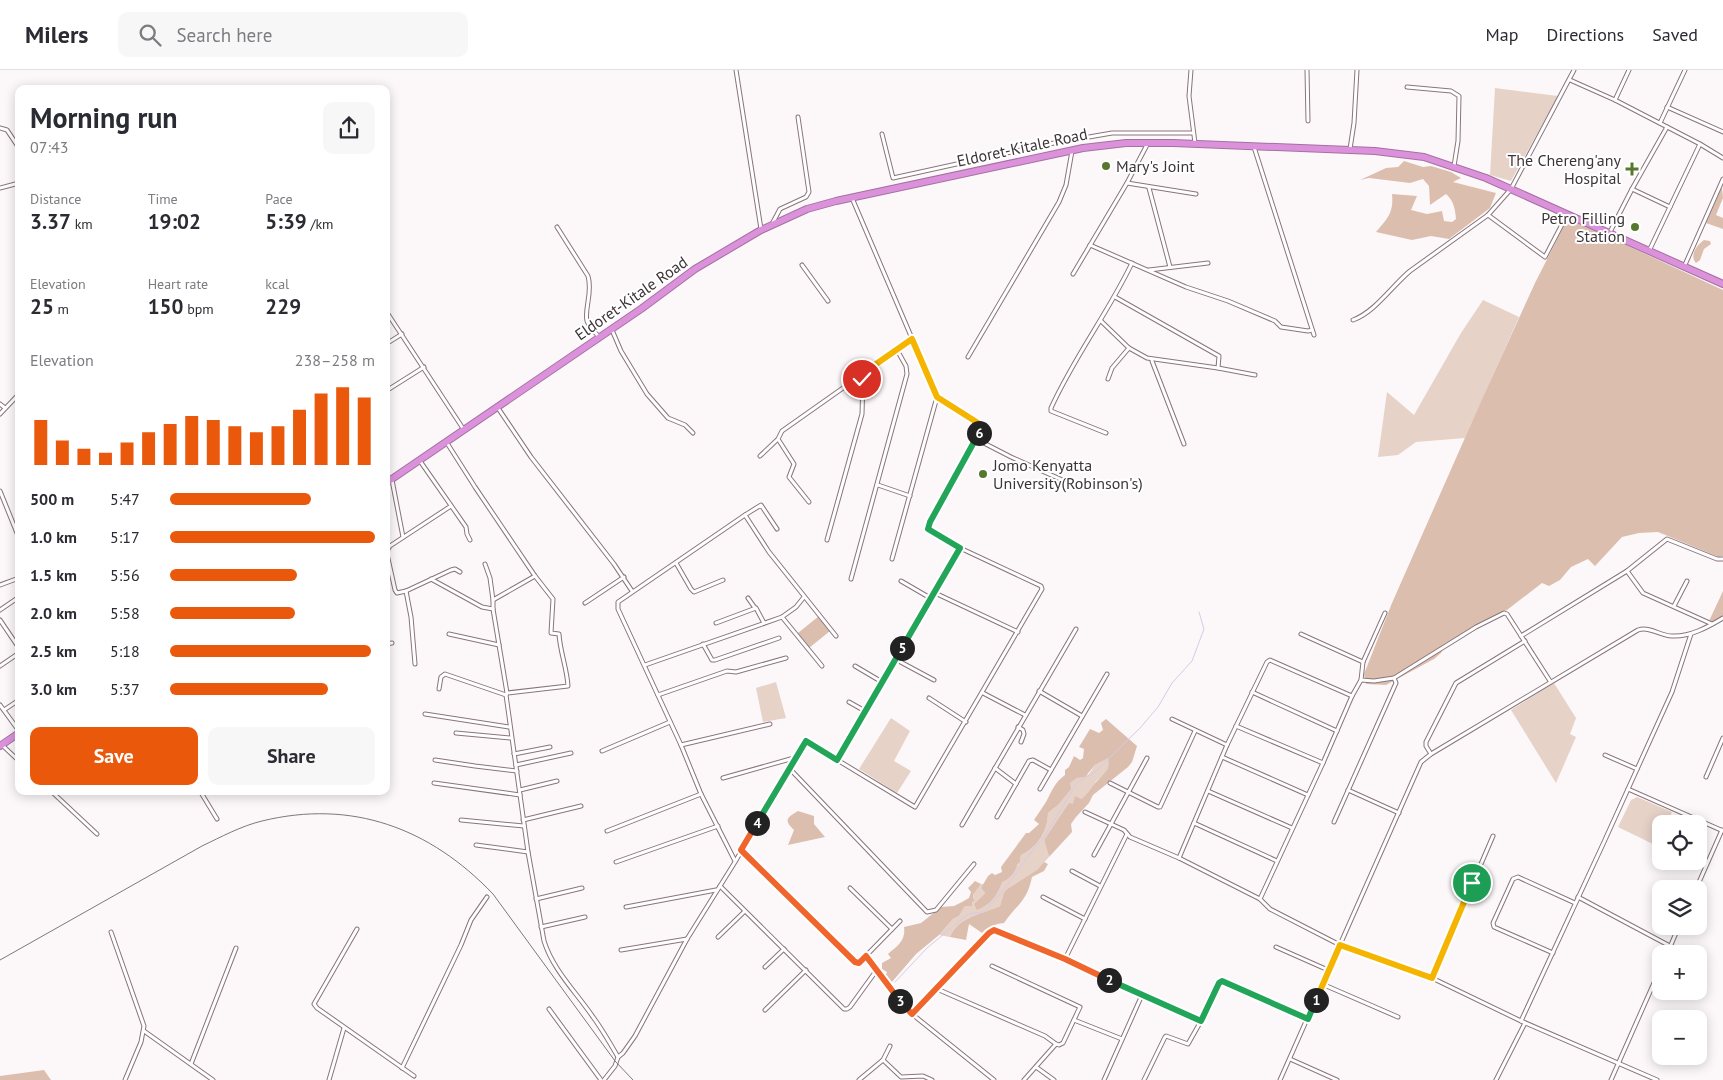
<!DOCTYPE html>
<html lang="en">
<head>
<meta charset="utf-8">
<style>
	:root { --surface:#fff; --page:#f7f7f7; --text:#2b2b33; --muted:#7c7c81; --line:#e1e1e2; --accent:#ea580c }
	body { margin:0; font-family:"PT Sans",sans-serif; background:var(--page); color:var(--text); height:100vh; display:flex; flex-direction:column; font-size:19px; white-space:nowrap }
	* { box-sizing:border-box; margin:0 }
	p { font-size:16px; color:var(--muted) }
	.icon { flex:none; width:28px; height:28px; fill:none; stroke:currentColor; stroke-width:2; stroke-linecap:round; stroke-linejoin:round }
	.map { position:relative; flex:1; overflow:hidden }
	.panel { position:absolute; left:15px; top:15px; width:375px; height:710px; display:flex; flex-direction:column; background:var(--surface); border-radius:10px; box-shadow:0 2px 12px #0003 }
	.panel>* { flex:none }
	.controls { position:absolute; left:1652px; top:745px; display:grid; gap:10px }
	.controls a { display:grid; place-items:center; width:55px; height:55px; border-radius:10px; background:var(--surface); box-shadow:0 2px 12px #0003; font-size:25px }
	.pin { position:absolute; display:grid; place-items:center; width:42px; height:42px; color:#fff; margin:-21px; border:2px solid #fff; border-radius:50%; box-shadow:0 1px 5px #0007 }
	.km { position:absolute; width:25px; height:25px; margin:-12px; border-radius:50%; background:#222; color:#fff; font-size:14px; line-height:25px; text-align:center }
	.round { display:grid; place-items:center; flex:none; width:52px; height:52px; border-radius:10px; background:var(--page) }
	.headline { display:flex; align-items:center; justify-content:space-between; height:85px; padding:0 15px }
	h1 { font-size:28px; font-weight:600; line-height:38px }
	.stats { display:grid; grid-template-columns:repeat(3,1fr); gap:8px; height:85px; padding:5px 15px }
	.stats div { display:grid; align-content:center }
	.stats b { font-size:21px; font-weight:600 }
	.stats small { font-size:14px; font-weight:400 }
	.stats p { font-size:14px }
	.chart { height:140px; padding:10px 15px }
	.chart p { display:flex; justify-content:space-between }
	.chart svg { width:100%; height:90px; margin-top:5px; stroke:var(--accent); stroke-width:6 }
	.action { display:flex; gap:10px; margin-top:auto; padding:10px 15px }
	.action a { flex:1; height:58px; border-radius:10px; background:var(--accent); color:#fff; font-size:20px; font-weight:600; line-height:58px; text-align:center }
	.action a+a { background:var(--page); color:var(--text) }
	ul { padding:0 15px; list-style:none; font-size:16px }
	li { display:grid; grid-template-columns:80px 60px 1fr; align-items:center; height:38px }
	li i { height:12px; border-radius:6px; background:var(--accent) }
	header { display:flex; align-items:center; gap:30px; box-sizing:border-box; height:70px; padding:0 25px; background:var(--surface); border-bottom:1px solid var(--line) }
	header strong { font-size:24px }
	nav { display:flex; gap:28px; margin-inline-start:auto; font-size:18px }
	.search { width:350px; height:45px; background:var(--page); display:flex; align-items:center; gap:12px; box-sizing:border-box; padding:0 18px; border-radius:10px; color:var(--muted); font-size:19px }
	.map>svg:first-child { display:block }
	.green { fill:#e7d2c8 }
	.forest { fill:#dcbeaf }
	.lines { fill:none; stroke-linecap:round; stroke-linejoin:round }
	.stream { stroke:#d4cbe8; stroke-width:1 }
	.street-casing { stroke:#89757c; stroke-width:5 }
	.highway-casing { stroke:#a471a2; stroke-width:8 }
	.street { stroke:#fff; stroke-width:3 }
	.highway { stroke:#db92db; stroke-width:6 }
	.rail { stroke:#7e7779; stroke-width:1 }
	.split-1-casing { stroke:#fff; stroke-width:10 }
	.split-2-casing { stroke:#fff; stroke-width:10 }
	.split-3-casing { stroke:#fff; stroke-width:10 }
	.split-4-casing { stroke:#fff; stroke-width:10 }
	.split-5-casing { stroke:#fff; stroke-width:10 }
	.split-6-casing { stroke:#fff; stroke-width:10 }
	.split-7-casing { stroke:#fff; stroke-width:10 }
	.split-1 { stroke:#f5b400; stroke-width:6 }
	.split-2 { stroke:#22a559; stroke-width:6 }
	.split-3 { stroke:#f0652b; stroke-width:6 }
	.split-4 { stroke:#f0652b; stroke-width:6 }
	.split-5 { stroke:#22a559; stroke-width:6 }
	.split-6 { stroke:#22a559; stroke-width:6 }
	.split-7 { stroke:#f5b400; stroke-width:6 }
	.poi-dot { fill:#56772e; stroke:#fff; stroke-width:2 }
	.labels { text-anchor:middle; stroke-width:4; stroke-linejoin:round; paint-order:stroke }
	.street-label { font-size:16px; fill:#3e3538; stroke:#fff }
	.poi-label { font-size:16px; fill:#3e3538; stroke:#fff; text-anchor:end }
</style>
</head>
<body>
<header>
<strong>Milers</strong>
<div class="search"><svg class="icon" aria-label="search" viewBox="0 0 24 24"><circle cx="10" cy="10" r="6"/><path d="M15 15l6 6"/></svg>Search here</div>
<nav><a>Map</a><a>Directions</a><a>Saved</a></nav>
</header>
<div class="map">
<svg width="1723" height="1010" viewBox="0 0 1723 1010">
	<rect width="100%" height="100%" fill="#fcf8f9"/>
	<g class="green">
		<path d="M1495,18l63,8 -47,85 -21,-6z"/>
		<path d="M1483,230l36,17 -54,121 -49,4 -18,13 -20,2 9,-65 27,23 47,-82z"/>
		<path d="M776,612l10,36 -23,4 -7,-34z"/>
		<path d="M1554,613l22,35 -6,16 6,3 -20,46 -45,-73z"/>
		<path d="M891,648l19,13 -16,30 17,10 -14,22 -38,-24z"/>
		<path d="M1108,687l2,6 -4,10 -10,8 -7,13 -16,10h-4l-25,36 5,17 -11,12 -31,20 -3,3 -4,14c-18,8 -42,11 -50,31l-11,-2 14,-16 6,-3 6,-10 9,-8 -1,-3 8,-11h3l-3,4 4,5 -11,11 28,-22 18,-20 1,-7c16,-7 27,-24 27,-42l10,-8 11,-22 8,-5 12,-4 6,-9z"/>
		<path d="M1637,727l35,15 -5,12h-6v12l-4,10 -39,-19 13,-27z"/>
	</g>
	<g class="forest">
		<path d="M1404,91l19,6 8,-1 20,6 10,6 -8,4 43,11 -6,15 -41,31 -18,-3 -19,4 -36,-8c11,-13 18,-19 16,-38l25,2 -6,14 16,4 15,-3 2,10 8,1 4,-3c-1,-10 -2,-18 -10,-25l-16,11 -1,-19 -6,-7 -13,4 -41,-5 -9,2 26,-12 12,-1z"/>
		<path d="M1722,117l1,11 -7,17 7,3v11l-17,-6z"/>
		<path d="M1568,148l155,72v266l-4,1 -61,-25 -19,1 -17,4 -27,29 -7,-7 -17,8 -11,13 -11,6 -7,-3 -35,27 -32,16 -29,17 -5,10 -7,6 -48,26 -20,-1 -2,-10 28,-71 91,-206 52,-114z"/>
		<path d="M1704,170l6,1 1,3 -7,5 -4,11 -4,3c-7,-8 1,-18 8,-23z"/>
		<path d="M1723,521v25l-10,6 -4,-1z"/>
		<path d="M819,546l11,15 -21,17 -11,-15z"/>
		<path d="M1106,649l31,27 -5,16 -4,5 -35,28 -4,8 -13,14 -5,7 1,8 -23,25 -5,-17 25,-37 4,1 2,-8 6,3c8,-5 10,-12 16,-18 7,-8 14,-11 11,-23l-13,7 -10,12 -8,1 -7,5 1,6 -13,16 -10,8c0,18 -11,35 -27,42l-1,7 -3,3c-1,7 -9,15 -15,17 -5,14 -11,22 -25,28l-3,-6 11,-11 -4,-5 7,-12 4,-3 3,2 7,-3 -1,-5 25,-34h3l10,-9 -5,-4c4,-6 8,-12 12,-18 6,-11 8,-19 19,-27v-5l4,-3 5,-11 6,4 3,-2 1,-9 -5,-2 11,-18 9,4 4,-3 -2,-7z"/>
		<path d="M798,741l16,5v8l11,13 -37,8 6,-15c-10,-10 -8,-12 4,-19z"/>
		<path d="M1044,792l4,2 -4,7 -12,6c-5,25 -15,27 -28,46l-7,1 -15,9 -13,-9 -3,16 -16,-3c8,-20 32,-23 50,-31l4,-14 3,-3 31,-20z"/>
		<path d="M975,811l6,3 -8,11 1,6 -2,1v4h-7l-6,10 -6,3 -14,16 -23,19 -25,29h-3l-4,-4 3,-7 -5,-3v-6l9,-5 -3,-4c9,-8 18,-13 16,-27l17,-4 20,-16 13,-1 8,-4 7,-4 2,-6 -3,-4z"/>
		<path d="M44,1000l7,10h-51v-4z"/>
	</g>
	<g class="lines">
		<path class="stream" d="M895,912l32,-34 41,-34 16,-2 22,-25 29,-40 7,-7 35,-57 18,-11 45,-44 18,-21 14,-24 20,-22 12,-32 -5,-17"/>
		<g class="street-casing">
			<g id="street">
				<path d="M736,0l25,159"/>
				<path d="M1191,0l-2,26 6,47"/>
				<path d="M1307,0l1,51"/>
				<path d="M1629,0l-14,30 85,44 23,14"/>
				<path d="M1570,10l45,20"/>
				<path d="M1407,17l44,4 8,5 -1,45 -4,25"/>
				<path d="M1667,37l56,25"/>
				<path d="M1660,53l25,-53"/>
				<path d="M0,58l7,2 12,18"/>
				<path d="M882,64l11,44 150,-33 69,-12h81"/>
				<path d="M1254,77l60,188"/>
				<path d="M1350,79l4,-26 3,-53"/>
				<path d="M1127,113l69,11"/>
				<path d="M0,118l19,-5"/>
				<path d="M1149,118l21,79"/>
				<path d="M1632,119l38,18"/>
				<path d="M1488,145l57,42 22,-42"/>
				<path d="M772,154l8,-15 26,-12 3,-5 -11,-75"/>
				<path d="M557,157l31,49c5,17 -4,33 -1,45 2,6 8,11 12,16"/>
				<path d="M1610,162l22,-43 35,-62"/>
				<path d="M1090,175l96,42 42,14 47,20 6,6 27,4 4,-1"/>
				<path d="M1649,181l51,-107"/>
				<path d="M802,195l26,36"/>
				<path d="M1684,197l39,-88"/>
				<path d="M1149,200l59,-7"/>
				<path d="M1073,204l54,-91 21,-40"/>
				<path d="M1115,227l104,59 -1,12 37,7"/>
				<path d="M386,241l78,119"/>
				<path d="M1353,250c22,-8 39,-34 57,-49l78,-56 23,-26 63,-119"/>
				<path d="M1101,251l28,27 18,10 71,10"/>
				<path d="M612,260l9,21 26,43 21,24 17,7 8,8"/>
				<path d="M386,274l16,-10"/>
				<path d="M968,287l91,-155 7,-17 6,-34"/>
				<path d="M1152,291l32,83"/>
				<path d="M1108,309l4,-11 17,-20"/>
				<path d="M386,321l38,-24"/>
				<path d="M0,334l5,4"/>
				<path d="M498,338l33,49 83,107 18,27"/>
				<path d="M0,344l19,-20"/>
				<path d="M1106,363l-55,-22v-3c23,-51 57,-95 81,-145"/>
				<path d="M778,369l16,25 -5,13 20,25"/>
				<path d="M976,369l35,18 58,26"/>
				<path d="M447,373l28,44 60,89 18,23 -2,34 8,1c1,18 8,34 9,52l-61,7"/>
				<path d="M760,386l18,-17 4,-8 78,-55"/>
				<path d="M420,391l46,66 1,7 3,6"/>
				<path d="M392,410l11,57"/>
				<path d="M878,415l32,11"/>
				<path d="M0,421l19,47"/>
				<path d="M451,436l-61,40 -2,3 -1,5 8,36 2,3 9,-2 45,-21 4,-1 5,3"/>
				<path d="M745,445l16,-10 16,24"/>
				<path d="M827,470l35,-126 1,-35 -3,-3 52,-37"/>
				<path d="M892,489l45,-162"/>
				<path d="M676,493l15,26 3,3 29,-12"/>
				<path d="M485,494l5,14 3,22"/>
				<path d="M1627,501l16,22 69,31"/>
				<path d="M431,509l51,28 11,2 14,84 -1,2 22,157 16,89c9,29 32,51 49,76 9,12 17,26 25,40"/>
				<path d="M851,509l56,-205 -1,-8 -9,-16"/>
				<path d="M901,511l31,18"/>
				<path d="M0,515l19,-7"/>
				<path d="M406,521l5,26 4,47"/>
				<path d="M935,523l83,39"/>
				<path d="M748,528l7,10"/>
				<path d="M585,533l39,-26"/>
				<path d="M1674,536l13,-25"/>
				<path d="M493,539v-9l42,-24"/>
				<path d="M0,540l19,-13"/>
				<path d="M782,547l40,49"/>
				<path d="M0,550l19,28"/>
				<path d="M716,553l40,-15 8,15"/>
				<path d="M449,564l50,11"/>
				<path d="M1301,564l62,28"/>
				<path d="M1521,566l106,-65 40,-32 50,20h6"/>
				<path d="M386,574l6,-1"/>
				<path d="M703,574l9,16h3l64,-22"/>
				<path d="M895,589l39,21"/>
				<path d="M645,595l137,-48 14,-10 8,-10"/>
				<path d="M0,596l19,-13"/>
				<path d="M855,596l27,16"/>
				<path d="M1361,610l13,1 20,-3 82,-51 28,-14 3,1 43,67"/>
				<path d="M439,619l2,-12 4,-3 61,21"/>
				<path d="M1039,621l43,25"/>
				<path d="M1252,622l85,39"/>
				<path d="M983,623l42,22"/>
				<path d="M658,625l69,-24 9,1 50,-14"/>
				<path d="M929,628l37,24"/>
				<path d="M849,632l16,9"/>
				<path d="M0,635l19,26"/>
				<path d="M4,640l15,-10"/>
				<path d="M425,644l84,13"/>
				<path d="M1172,649l55,26"/>
				<path d="M1236,656l87,37"/>
				<path d="M1018,657l5,3 1,4 -3,8"/>
				<path d="M456,663l55,5"/>
				<path d="M2,675l17,16"/>
				<path d="M681,675l89,-21"/>
				<path d="M602,681l68,-29"/>
				<path d="M514,684l36,-7"/>
				<path d="M1431,684l-5,-8v-4l30,-59 69,-42"/>
				<path d="M1605,685l32,14"/>
				<path d="M1222,687l86,38"/>
				<path d="M1147,688l-36,66 13,6 6,7 49,21 81,41 10,10 70,36 92,33 89,43 136,59"/>
				<path d="M435,690l40,6 42,5"/>
				<path d="M837,690l98,-167 25,-45"/>
				<path d="M516,695l55,-12"/>
				<path d="M789,698l138,144 9,-2 38,-46"/>
				<path d="M995,698l21,16"/>
				<path d="M1706,707l17,-39"/>
				<path d="M723,708l71,-20"/>
				<path d="M434,713l86,12"/>
				<path d="M1110,713l48,24h2l35,-76"/>
				<path d="M1040,719l67,-115"/>
				<path d="M1628,719l95,42"/>
				<path d="M520,720l37,-9"/>
				<path d="M1348,720l51,23"/>
				<path d="M51,721l46,43"/>
				<path d="M200,721l17,28"/>
				<path d="M1208,721l84,37"/>
				<path d="M1085,742l26,12 -17,31"/>
				<path d="M997,747l32,-56 4,-1 18,10"/>
				<path d="M461,750l63,6"/>
				<path d="M523,750l58,-14"/>
				<path d="M1334,752l62,-139 -2,-5"/>
				<path d="M1194,753l83,38"/>
				<path d="M962,755l114,-196"/>
				<path d="M607,761l94,-37"/>
				<path d="M476,775l52,7"/>
				<path d="M741,780l115,113h3l41,-42"/>
				<path d="M1179,788l48,-113 40,-83 3,-2 82,36"/>
				<path d="M735,791l-34,-67 -20,-49 -63,-136v-7l127,-87 24,37 67,84"/>
				<path d="M616,792l102,-36"/>
				<path d="M1072,801l28,15"/>
				<path d="M720,816l124,123h3l3,-2 26,-36"/>
				<path d="M850,818l42,41"/>
				<path d="M1696,819l26,-59"/>
				<path d="M1043,827l42,22"/>
				<path d="M1578,827l92,49"/>
				<path d="M536,829l46,-11"/>
				<path d="M1260,829l63,-136 29,-67 9,-16 2,-18 22,-49"/>
				<path d="M626,837l90,-17"/>
				<path d="M541,857l44,-10"/>
				<path d="M357,859l-43,75 3,4 97,68"/>
				<path d="M111,862l33,94 -3,16 -16,38"/>
				<path d="M718,867l26,-25"/>
				<path d="M1276,877l52,23"/>
				<path d="M621,880l66,-11"/>
				<path d="M1553,883l-59,-26 -1,-4 20,-44 5,-2 57,26"/>
				<path d="M1667,884l12,-28"/>
				<path d="M866,886l46,58 82,66"/>
				<path d="M1065,889l62,-125"/>
				<path d="M992,896l88,41 -17,36 -4,2 -3,-1 -32,36"/>
				<path d="M765,897l19,-18"/>
				<path d="M1432,908l61,-142"/>
				<path d="M1322,914l76,33"/>
				<path d="M937,919l108,47 11,8"/>
				<path d="M549,939l52,71"/>
				<path d="M765,940l41,-40"/>
				<path d="M912,944l77,-81 5,-3 71,29 136,62 18,-38 3,-2 49,20 37,18"/>
				<path d="M1074,950l48,19"/>
				<path d="M1521,951l83,-179 68,-150 19,-58"/>
				<path d="M144,961l69,49"/>
				<path d="M1290,989l47,21"/>
				<path d="M883,990l18,17 22,-1 9,4"/>
				<path d="M191,994l45,-116"/>
				<path d="M1036,997l18,13"/>
				<path d="M402,998l59,-123 10,-25 16,-23"/>
				<path d="M329,1010l15,-52"/>
				<path d="M604,1010l11,-14 3,-9 5,-4 12,-17 52,-97 48,-77 54,-94 17,-27 109,66 127,-218 -1,-3 -81,-38 -32,-19 2,-7 51,-93v-4l-44,-28 -85,-199"/>
				<path d="M859,1010l24,-20 7,-14"/>
				<path d="M1104,1010l38,-85"/>
				<path d="M1144,1010l21,-43 1,-1 22,8 13,-23"/>
				<path d="M1280,1010l141,-318 10,-8 207,-124c12,-4 22,6 34,6 18,1 36,-9 51,-18"/>
				<path d="M1496,1010l29,-57"/>
				<path d="M1611,1010l50,-113"/>
			</g>
		</g>
		<g class="highway-casing">
			<g id="highway">
				<path d="M386,413l255,-174 54,-40 66,-39 46,-21 29,-8 247,-53 43,-5h47l202,8 49,6 62,21 237,106"/>
				<path d="M0,676l19,-13"/>
			</g>
		</g>
		<use href="#street" class="street"/>
		<use href="#highway" class="highway"/>
		<path class="rail" d="M0,890l202,-114c19,-9 39,-20 60,-25 90,-22 168,7 231,73l122,167 18,19"/>
	</g>
	<g class="lines">
		<g class="split-1-casing">
			<path id="split-1" d="M1316,930l24,-55 92,33 40,-95"/>
		</g>
		<g class="split-2-casing">
			<path id="split-2" d="M1109,910l92,41 18,-38 3,-2 86,38 8,-19"/>
		</g>
		<g class="split-3-casing">
			<path id="split-3" d="M900,931l12,13 77,-81 5,-3 71,29 44,21"/>
		</g>
		<g class="split-4-casing">
			<path id="split-4" d="M757,753l-16,27 114,112 4,1 7,-7 34,45"/>
		</g>
		<g class="split-5-casing">
			<path id="split-5" d="M757,753l49,-82 31,19 65,-112"/>
		</g>
		<g class="split-6-casing">
			<path id="split-6" d="M902,578l58,-100 -32,-19 2,-7 49,-89"/>
		</g>
		<g class="split-7-casing">
			<path id="split-7" d="M862,309l-2,-3 6,-5 46,-32 25,58 41,26 3,2 -2,8"/>
		</g>
		<use href="#split-1" class="split-1"/>
		<use href="#split-2" class="split-2"/>
		<use href="#split-3" class="split-3"/>
		<use href="#split-4" class="split-4"/>
		<use href="#split-5" class="split-5"/>
		<use href="#split-6" class="split-6"/>
		<use href="#split-7" class="split-7"/>
	</g>
	<g class="poi-dot">
		<circle cx="1106" cy="96" r="5"/>
		<path d="M1629.5 91.5h5v5h5v5h-5v5h-5v-5h-5v-5h5z"/>
		<circle cx="1635" cy="157" r="5"/>
		<circle cx="983" cy="404" r="5"/>
	</g>
	<g class="labels">
		<g class="street-label">
			<text transform="translate(1022 77) rotate(-12)" y="6">Eldoret-Kitale Road</text>
			<text transform="translate(631 228) rotate(-35)" y="6">Eldoret-Kitale Road</text>
		</g>
		<g class="poi-label">
			<text x="1621" y="96">The Chereng'any<tspan x="1621" dy="18">Hospital</tspan></text>
			<text x="1116" y="102" text-anchor="start">Mary's Joint</text>
			<text x="1625" y="154">Petro Filling<tspan x="1625" dy="18">Station</tspan></text>
			<text x="993" y="401" text-anchor="start">Jomo Kenyatta<tspan x="993" dy="18">University(Robinson's)</tspan></text>
		</g>
	</g>
</svg>
<div class="controls">
<a><svg class="icon" aria-label="locate" viewBox="0 0 24 24"><circle cx="12" cy="12" r="6"/><path d="M12 2v4M12 18v4M2 12h4M18 12h4"/></svg></a>
<a><svg class="icon" aria-label="layers" viewBox="0 0 24 24"><path d="M12 4l9 5-9 5-9-5zM3 14l9 5 9-5"/></svg></a>
<a>+</a>
<a>−</a>
</div>
<div class="pin" style="left:1472px;top:813px;background:#1e9e55"><svg class="icon" aria-label="arrive" viewBox="0 0 24 24"><path d="M6 21V4h12l-3 4 3 4H6"/></svg></div>
<div class="pin" style="left:862px;top:309px;background:#d93025"><svg class="icon" aria-label="check" viewBox="0 0 24 24"><path d="M5 12l5 5 9-10"/></svg></div>
<b class="km" style="left:1316px;top:930px">1</b>
<b class="km" style="left:1109px;top:910px">2</b>
<b class="km" style="left:900px;top:931px">3</b>
<b class="km" style="left:757px;top:753px">4</b>
<b class="km" style="left:902px;top:578px">5</b>
<b class="km" style="left:979px;top:363px">6</b>
<section class="panel">
<div class="headline"><div><h1>Morning run</h1><p>07:43</p></div><a class="round"><svg class="icon" aria-label="share" viewBox="0 0 24 24"><path d="M12 15V3M7 8l5-5 5 5M5 13v7h14v-7"/></svg></a></div>
<div class="stats">
<div><p>Distance</p><b>3.37<small> km</small></b></div>
<div><p>Time</p><b>19:02</b></div>
<div><p>Pace</p><b>5:39<small> /km</small></b></div>
</div>
<div class="stats">
<div><p>Elevation</p><b>25<small> m</small></b></div>
<div><p>Heart rate</p><b>150<small> bpm</small></b></div>
<div><p>kcal</p><b>229</b></div>
</div>
<div class="chart"><p><span>Elevation</span>238–258 m</p>
<svg viewBox="0 0 160 44" preserveAspectRatio="none"><path d="M5 44V22M15 44V32M25 44V36M35 44V38M45 44V33M55 44V28M65 44V24M75 44V20M85 44V22M95 44V25M105 44V28M115 44V25M125 44V17M135 44V9M145 44V6M155 44V11"/></svg>
</div>
<ul>
<li><b>500 m</b>5:47<i style="width:69%"></i></li>
<li><b>1.0 km</b>5:17<i style="width:100%"></i></li>
<li><b>1.5 km</b>5:56<i style="width:62%"></i></li>
<li><b>2.0 km</b>5:58<i style="width:61%"></i></li>
<li><b>2.5 km</b>5:18<i style="width:98%"></i></li>
<li><b>3.0 km</b>5:37<i style="width:77%"></i></li>
</ul>
<div class="action"><a>Save</a><a>Share</a></div>
</section>
</div>
</body>
</html>
